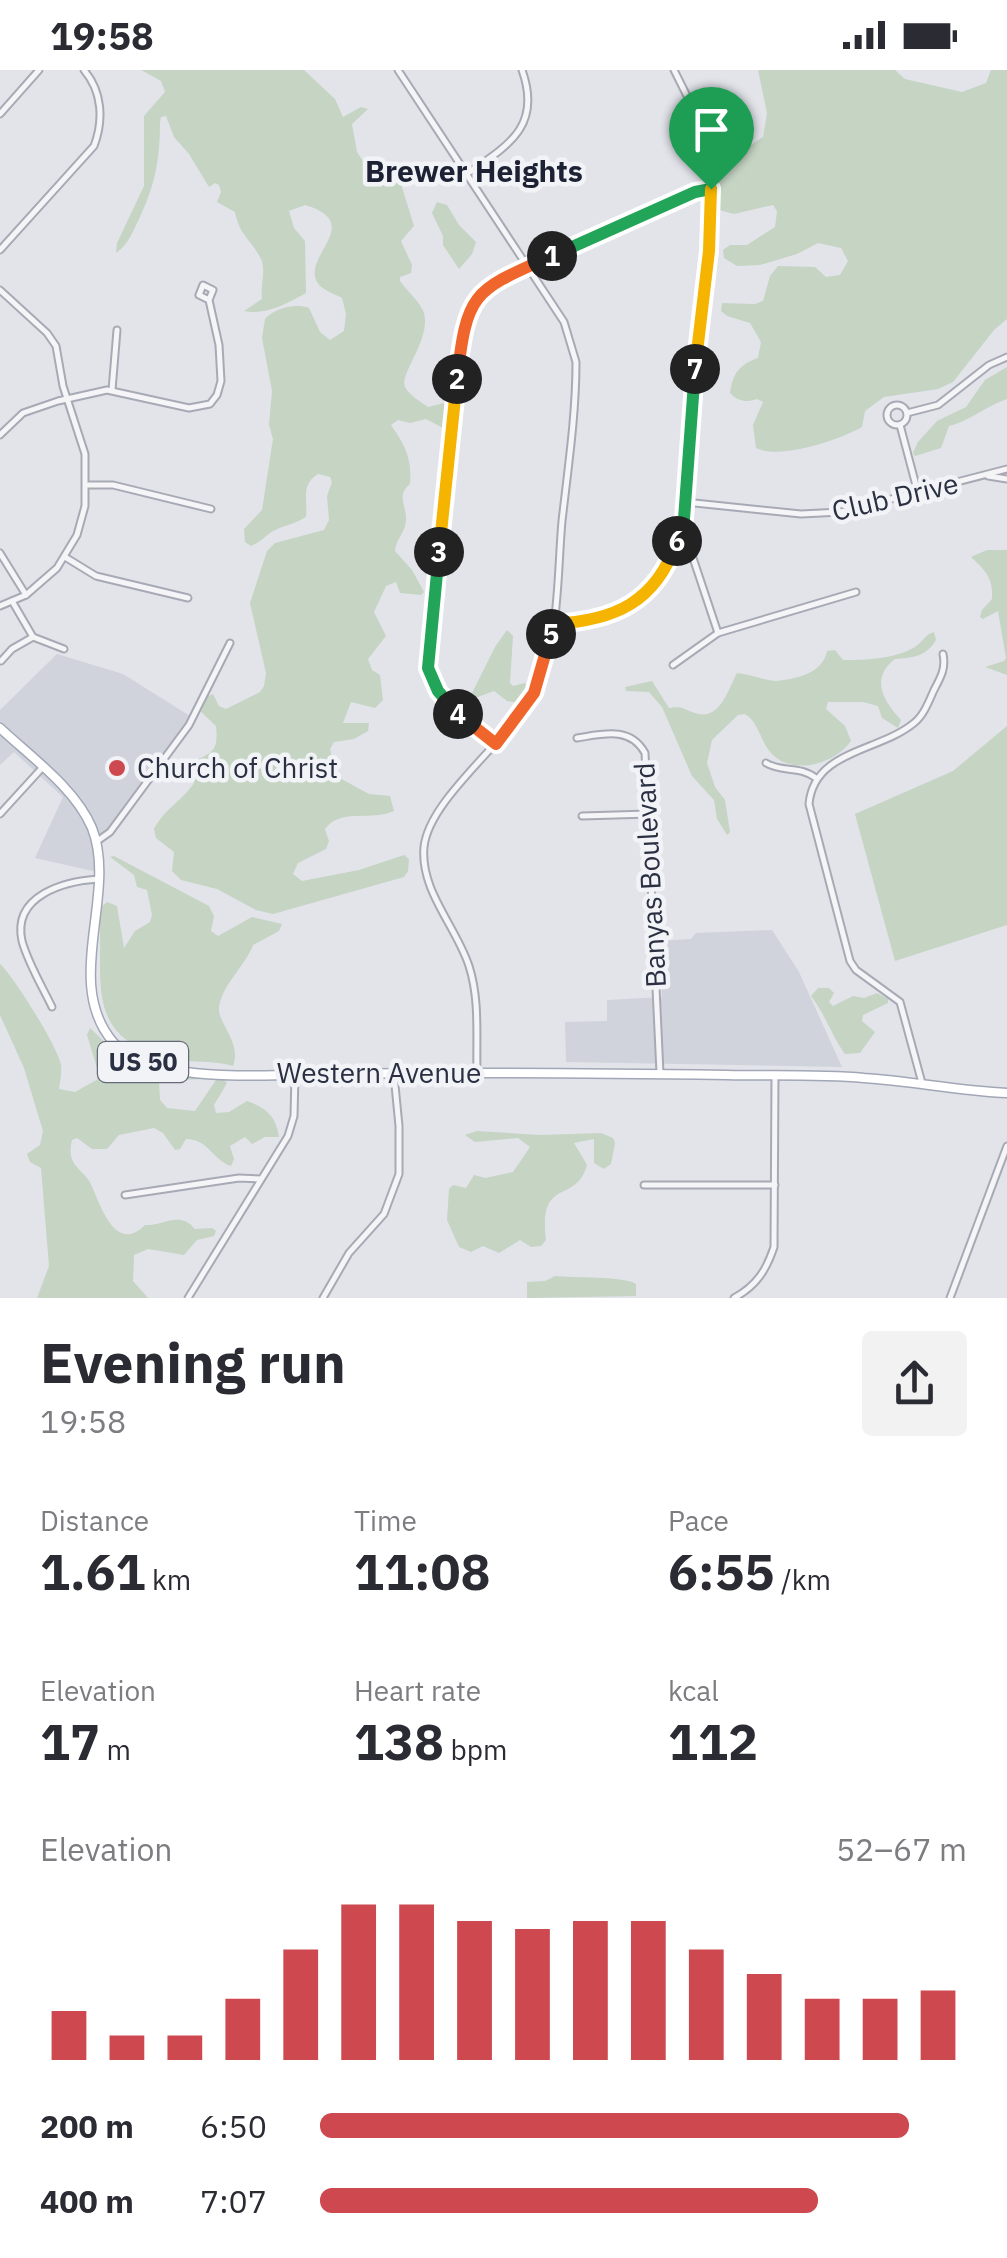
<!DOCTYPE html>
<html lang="en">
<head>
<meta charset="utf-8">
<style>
	:root { --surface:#fff; --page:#f2f2f3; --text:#2b2b33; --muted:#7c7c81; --accent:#cd494f }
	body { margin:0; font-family:"IBM Plex Sans",sans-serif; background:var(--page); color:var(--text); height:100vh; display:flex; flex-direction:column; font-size:38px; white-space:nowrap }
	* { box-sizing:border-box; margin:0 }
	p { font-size:32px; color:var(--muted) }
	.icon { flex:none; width:55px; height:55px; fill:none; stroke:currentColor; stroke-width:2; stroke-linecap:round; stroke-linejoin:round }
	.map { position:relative; height:1228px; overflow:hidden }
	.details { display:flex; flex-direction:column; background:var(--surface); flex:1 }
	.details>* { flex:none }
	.pin { position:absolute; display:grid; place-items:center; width:85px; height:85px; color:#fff; margin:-102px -42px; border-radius:50% 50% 50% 0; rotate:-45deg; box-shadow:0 0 10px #0007 }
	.pin .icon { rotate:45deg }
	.km { position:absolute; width:50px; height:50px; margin:-25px; border-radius:50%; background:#222; color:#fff; font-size:28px; line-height:50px; text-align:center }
	.round { display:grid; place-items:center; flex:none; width:105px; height:105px; border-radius:10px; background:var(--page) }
	.summary { display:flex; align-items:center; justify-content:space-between; height:170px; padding:0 40px }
	h1 { font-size:55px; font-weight:800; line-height:75px }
	.figures { display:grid; grid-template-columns:repeat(3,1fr); gap:15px; height:170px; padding:10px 40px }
	.figures div { display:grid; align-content:center }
	.figures b { font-size:50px; font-weight:800 }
	.figures small { font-size:28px; font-weight:400 }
	.figures p { font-size:28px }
	.chart { height:280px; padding:20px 40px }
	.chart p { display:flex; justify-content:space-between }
	.chart svg { width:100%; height:180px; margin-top:10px; stroke:var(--accent); stroke-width:6 }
	ul { padding:0 40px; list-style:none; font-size:32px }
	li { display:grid; grid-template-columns:160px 120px 1fr; align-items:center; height:75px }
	li i { height:25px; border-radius:12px; background:var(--accent) }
	.status { display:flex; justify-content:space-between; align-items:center; height:70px; padding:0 50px; background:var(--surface); direction:ltr }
	.status svg { height:28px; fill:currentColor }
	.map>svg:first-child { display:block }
	.built { fill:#d0d3dc }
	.green { fill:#c5d4c3 }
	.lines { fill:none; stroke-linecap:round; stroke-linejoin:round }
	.street-casing { stroke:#a7aab4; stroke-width:9 }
	.primary-casing { stroke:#a1a7b6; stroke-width:11 }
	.street { stroke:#f5f5f8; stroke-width:5 }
	.primary { stroke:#fff; stroke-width:8 }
	.split-1-casing { stroke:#fff; stroke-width:20 }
	.split-2-casing { stroke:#fff; stroke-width:20 }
	.split-3-casing { stroke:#fff; stroke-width:20 }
	.split-4-casing { stroke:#fff; stroke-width:20 }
	.split-5-casing { stroke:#fff; stroke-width:20 }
	.split-6-casing { stroke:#fff; stroke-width:20 }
	.split-7-casing { stroke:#fff; stroke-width:20 }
	.split-8-casing { stroke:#fff; stroke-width:20 }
	.split-1 { stroke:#22a559; stroke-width:12 }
	.split-2 { stroke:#f0652b; stroke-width:12 }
	.split-3 { stroke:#f5b400; stroke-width:12 }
	.split-4 { stroke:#22a559; stroke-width:12 }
	.split-5 { stroke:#f0652b; stroke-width:12 }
	.split-6 { stroke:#f5b400; stroke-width:12 }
	.split-7 { stroke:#22a559; stroke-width:12 }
	.split-8 { stroke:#f5b400; stroke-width:12 }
	.poi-dot { fill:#cd494f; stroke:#f1f3f7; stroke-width:4 }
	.labels { text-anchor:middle; stroke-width:9; stroke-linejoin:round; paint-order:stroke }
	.shield { fill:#f1f3f7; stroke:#666a78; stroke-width:2.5 }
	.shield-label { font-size:25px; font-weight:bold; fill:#2a3042 }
	.street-label { font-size:28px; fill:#2a3042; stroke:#f1f3f7 }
	.poi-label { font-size:28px; fill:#2a3042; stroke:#f1f3f7; text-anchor:start }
	.neighbourhood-label { font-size:30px; font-weight:bold; fill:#1c2133; stroke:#f1f3f7 }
</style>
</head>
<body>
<div class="status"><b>19:58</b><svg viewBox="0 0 49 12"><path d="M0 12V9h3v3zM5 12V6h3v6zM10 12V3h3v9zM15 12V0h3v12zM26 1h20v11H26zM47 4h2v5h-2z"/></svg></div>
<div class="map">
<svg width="1007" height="1228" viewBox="0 0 1007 1228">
	<rect width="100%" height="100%" fill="#e2e4ea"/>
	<g class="built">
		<path d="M57,584l66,20 67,42 -86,117 -7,39 -62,-14 28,-61 -49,-45 -14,13v-55z"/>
		<path d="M772,860l27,42 43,95 -276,-5 -1,-40 42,-1v-21l55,-3 -3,-56 32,-2 5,-6z"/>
	</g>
	<g class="green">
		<path d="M141,0h163l31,29 8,18 18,-10 7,2 -16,15 5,28 7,11 24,2 13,19 13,42 -13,15 11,24 -1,8 -11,4v4c7,10 21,22 24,32 7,27 -25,61 -19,74 4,8 16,15 23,20l16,-4 5,7 -1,12 -5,6 -17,-9 -16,4 -12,-3 -7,5c14,20 21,33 19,59 -16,13 0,24 -5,42 -3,10 -9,14 -10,25l17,19 12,22 -3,3 -21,-2 -4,-11 -10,4 -12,26 12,24 -18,23 4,11 8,5 3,25 -8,8 -24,-6 -8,21h26l-1,8 -14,8 -20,3 -4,7 6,27 33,18 21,2 4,15c-23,11 -52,-4 -69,18l4,12 -3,8 -28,14 -5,11 9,7 57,-11 45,-15 5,4 -1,12 -4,6 -131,37 -17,-4 -39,-21 -36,-9 -9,-9 2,-19 -18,-14 -2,-9c11,-21 28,-28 40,-46l-2,-20c19,-11 27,-10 24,-37l-15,-14 5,-15 7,-3 6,12 7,3 34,-17 4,-6 2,-13 -16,-70 17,-52 8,-8 49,-13 5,-10 -2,-24 5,-14 -2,-5 -12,-3c-18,11 -10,26 -12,43 -11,7 -21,8 -33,14 -8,5 -12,11 -22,15l-6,-4 -1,-13 18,-19 11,-71 -4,-14 3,-34 -10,-53 3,-19c10,-11 30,-16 44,-11l11,24 10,8 14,-9 2,-17 -4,-16c-6,-3 -16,-7 -22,-12 -25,-27 49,-62 -15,-81l-16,6 5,17 11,13 1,52c-18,10 -41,23 -62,18l18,-12c-2,-14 5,-31 -2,-42 -11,-20 -20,-21 -25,-45l-18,-10 4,-10 -2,-7 -4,-2 -6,4 -20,-33 -15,-17 -8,-21 -5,1 -1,5c0,38 -5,63 -21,97 -6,12 -11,26 -23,34l1,-10 27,-57v-70l21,-24 -4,-11z"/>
		<path d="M758,0h137l10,9 57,13 24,-9 5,-13h16v249l-13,11 -41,52 -15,7 -54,8 -19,14 -3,16c-23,13 -82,33 -106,21l-3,-23 10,-23 -6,-3c-11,4 -20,2 -27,-6 3,-20 9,-28 28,-35l3,-16 -11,-19 -23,-7 -6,-5 1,-8 33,1 8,-3 7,-25 8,-10 37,1 11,10 14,-2 8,-14 -7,-13 -23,-5 -21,11 -37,11 -23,1 -13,-8 -1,-8 7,-5h17l28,-18 2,-16 -4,-6 -39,9 -15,-4 -3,-7 1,-47 25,-5 21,-14 4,-24z"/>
		<path d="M437,132l10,3 12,20 17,17 -4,12 -13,15 -16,-24v-9l-11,-23z"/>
		<path d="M1007,297v32c-21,7 -37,22 -58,27l-8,22 -26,8 -2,-3 5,-11 19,-21 29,-14 19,-27z"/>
		<path d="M987,480h20v125l-22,-8 19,-6 2,-3 -8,-47 -15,8 -3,-2 2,-7 10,-11c1,-21 -6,-28 -21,-42z"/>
		<path d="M507,560l6,6 -3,47 3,3 12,-3 3,6 -9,14 -12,-2 -13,-10 -16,6 -7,-2 24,-48z"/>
		<path d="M934,562l2,8c-9,16 -23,18 -41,19 -25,19 -12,42 6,61l-3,8 -16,-10 -4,-12 -15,-4h-35l-2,7 19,17 6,15c-16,23 -58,35 -79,13 -12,-12 -13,-32 -27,-40l-7,1 -26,25 -5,23 8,24 10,13 5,32 -3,3 -10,-16 -3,-19 -22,-24 -30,-69 -13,-15 -23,-1 -1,-4 27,-6 17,27c12,-2 13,0 23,4 28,12 36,-23 45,-39 13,1 29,8 39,8 21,-2 47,-8 51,-30l8,-1 8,10c23,0 52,-1 72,-13 9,-6 9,-12 19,-15z"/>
		<path d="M1007,656v199l-112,36 -40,-147 98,-43z"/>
		<path d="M114,786l95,50 5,10 -3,15 7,5 34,-19 30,7 -3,7 -26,14c-8,21 -31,40 -34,62 -2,16 23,35 14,59 -18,-6 -41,-3 -61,-7 -92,-21 -67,-78 -73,-150l8,-7 10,4 7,42 11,-17 15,-9 2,-7 -5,-25 -10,-3 -3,-12 -24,-18z"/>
		<path d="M0,894c13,11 59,85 61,101 1,8 -1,17 -2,24l16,3 25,-14 -13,-43 3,-7 32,31 18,10 62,10 -43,2 1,19 7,8 28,3 21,-31 6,-2 5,5 -13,22 2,8 13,-1 18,-11c19,7 29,15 32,36h-14l-13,7 -7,-7 -15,9 4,13 -3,7c-19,-6 -22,-27 -45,-27l-6,10 -5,1 -12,-17 -9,-5 -35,7 -12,14h-15l-15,-11 -5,2c-7,29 14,28 21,49 9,21 24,64 52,36 18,1 35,-15 50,4l17,-1 4,3 -2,5 -17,4 -13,15 -36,-6 -14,6 -1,26 15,17h-111l12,-32 -8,-98 -11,-6 -3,-8 13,-9 3,-14 -19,-63 -24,-53z"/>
		<path d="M818,918h11l5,5 -5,9 4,4 20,-10 11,2 13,-5 11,6v4l-25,12 -1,6 13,11 -15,21 -15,1c-13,-18 -20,-40 -34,-58z"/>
		<path d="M477,1061l63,4 61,-2 12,5 2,5 -4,21 -7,5 -10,-6v-24l-20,4 13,22c-11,40 -49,11 -41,75l-5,6 -10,1 -11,-7 -21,13 -16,-7 -12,6 -12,-5 -12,-27 2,-31 4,-4 13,3 8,-13 11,3 28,-6 17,-25 -12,-9 -43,4 -10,-7z"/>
		<path d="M555,1206c18,2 70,0 81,8v12l-109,2v-16l18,-1z"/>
	</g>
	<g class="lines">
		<g class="street-casing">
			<g id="street">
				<path d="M398,0l166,252 12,40c0,53 -8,106 -14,159 -5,55 -2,122 -28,172 -23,46 -105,105 -110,154 -4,44 32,79 45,119 11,34 7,71 8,106"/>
				<path d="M0,44l39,-44"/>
				<path d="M468,103c41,-28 74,-47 54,-103"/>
				<path d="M0,180l94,-104c10,-26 8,-55 -10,-76"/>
				<path d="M0,220l47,43 9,13 7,40 22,68v52l-8,29 -20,33 -31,27 -26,11"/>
				<path d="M112,320l5,-60"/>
				<circle cx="897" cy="345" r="10"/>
				<path d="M907,343l31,-8 51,-40 18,-8"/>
				<path d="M900,355l18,68"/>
				<path d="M0,365l23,-22 35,-12 49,-11 82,18 21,-4 7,-9 4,-14 -2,-36 -10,-45 4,-10 -10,-5 -4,10 10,5"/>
				<path d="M988,406l19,3"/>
				<path d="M88,415h25l98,24"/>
				<path d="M685,432l116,12 40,-2 166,-43"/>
				<path d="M0,483l26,42"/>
				<path d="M65,487l31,19 92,22"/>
				<path d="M12,531l21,36 31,12"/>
				<path d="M553,553c70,-2 104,-25 127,-91"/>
				<path d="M718,563l138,-41"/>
				<path d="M1,591l11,-12 21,-12"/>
				<path d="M673,595l45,-32 -32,-96 -6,-6 13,-153 16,-127 2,-76 -6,-43 -31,-62"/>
				<path d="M577,668c26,-4 53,-12 68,15l15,320"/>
				<path d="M496,674c-27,-19 -59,-42 -68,-76l38,-353 6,-13 20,-19 203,-91 16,-3"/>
				<path d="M766,693c16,10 33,2 50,15"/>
				<path d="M0,744l42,-46"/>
				<path d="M582,746l67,-2"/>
				<path d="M96,772l14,-10 79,-107 41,-82"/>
				<path d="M52,937c-10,-21 -24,-44 -30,-66 -10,-46 43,-60 77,-62"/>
				<path d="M922,1013l-22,-81 -44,-32 -6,-9 -41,-157c5,-54 70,-52 105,-81 10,-8 15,-22 20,-33 7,-13 12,-22 9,-36"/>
				<path d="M644,1115h131"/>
				<path d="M125,1125l114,-17 22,1"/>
				<path d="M188,1228l100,-162 6,-20 1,-41"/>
				<path d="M323,1228l26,-45 35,-39 15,-40v-48l-5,-51"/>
				<path d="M734,1228c22,-12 32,-27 40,-51l1,-172"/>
				<path d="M950,1228l57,-152"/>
			</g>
		</g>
		<g class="primary-casing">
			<path id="primary" d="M0,658c31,29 75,60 92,100 26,66 -30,154 21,214 39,45 165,32 220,32 132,-2 263,-1 394,1 46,1 92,-1 137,3 48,3 95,13 143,15"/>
		</g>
		<use href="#street" class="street"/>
		<use href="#primary" class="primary"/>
	</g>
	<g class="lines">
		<g class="split-1-casing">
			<path id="split-1" d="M552,186l143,-64 16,-3"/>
		</g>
		<g class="split-2-casing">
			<path id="split-2" d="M457,309c10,-88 16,-88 95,-123"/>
		</g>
		<g class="split-3-casing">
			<path id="split-3" d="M439,482l18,-173"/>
		</g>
		<g class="split-4-casing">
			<path id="split-4" d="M439,482l-11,116 10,23 20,23"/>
		</g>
		<g class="split-5-casing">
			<path id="split-5" d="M458,644l38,30 38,-51 17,-59"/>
		</g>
		<g class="split-6-casing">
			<path id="split-6" d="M551,564l1,-10c63,-3 104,-22 125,-83"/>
		</g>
		<g class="split-7-casing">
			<path id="split-7" d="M677,471l7,-22 11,-150"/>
		</g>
		<g class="split-8-casing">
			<path id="split-8" d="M695,299l14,-118 2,-62"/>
		</g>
		<use href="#split-1" class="split-1"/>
		<use href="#split-2" class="split-2"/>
		<use href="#split-3" class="split-3"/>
		<use href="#split-4" class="split-4"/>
		<use href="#split-5" class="split-5"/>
		<use href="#split-6" class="split-6"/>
		<use href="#split-7" class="split-7"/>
		<use href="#split-8" class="split-8"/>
	</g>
	<circle class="poi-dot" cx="117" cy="698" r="10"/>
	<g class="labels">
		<rect class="shield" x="98" y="972" width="90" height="40" rx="8"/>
		<g class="shield-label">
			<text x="143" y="1001">US 50</text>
		</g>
		<g class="street-label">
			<text transform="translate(895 427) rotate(-13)" y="10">Club Drive</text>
			<text transform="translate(650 805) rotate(-93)" y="10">Banyas Boulevard</text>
			<text x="379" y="1013">Western Avenue</text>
		</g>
		<g class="poi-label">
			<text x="137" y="708">Church of Christ</text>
		</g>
		<g class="neighbourhood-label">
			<text x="474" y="112">Brewer Heights</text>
		</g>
	</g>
</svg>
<div class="pin" style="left:711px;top:119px;background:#1e9e55"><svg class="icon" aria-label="arrive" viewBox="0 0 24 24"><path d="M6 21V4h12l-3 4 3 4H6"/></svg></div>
<b class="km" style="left:552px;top:186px">1</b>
<b class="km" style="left:457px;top:309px">2</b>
<b class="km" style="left:439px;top:482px">3</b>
<b class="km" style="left:458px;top:644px">4</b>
<b class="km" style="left:551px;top:564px">5</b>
<b class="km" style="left:677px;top:471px">6</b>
<b class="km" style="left:695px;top:299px">7</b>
</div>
<section class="details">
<div class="summary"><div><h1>Evening run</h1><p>19:58</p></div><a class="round"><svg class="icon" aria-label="share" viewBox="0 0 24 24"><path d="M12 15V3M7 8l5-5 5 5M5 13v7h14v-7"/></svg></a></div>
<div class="figures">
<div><p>Distance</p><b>1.61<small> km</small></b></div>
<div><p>Time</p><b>11:08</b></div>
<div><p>Pace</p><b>6:55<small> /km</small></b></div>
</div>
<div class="figures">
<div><p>Elevation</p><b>17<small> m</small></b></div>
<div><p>Heart rate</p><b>138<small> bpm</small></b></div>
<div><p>kcal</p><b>112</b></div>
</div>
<div class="chart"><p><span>Elevation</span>52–67 m</p>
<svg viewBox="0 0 160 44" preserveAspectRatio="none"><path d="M5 44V32M15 44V38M25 44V38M35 44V29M45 44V17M55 44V6M65 44V6M75 44V10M85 44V12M95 44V10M105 44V10M115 44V17M125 44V23M135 44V29M145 44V29M155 44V27"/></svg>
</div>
<ul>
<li><b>200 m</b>6:50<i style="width:91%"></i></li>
<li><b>400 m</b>7:07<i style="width:77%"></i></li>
</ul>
</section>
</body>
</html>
